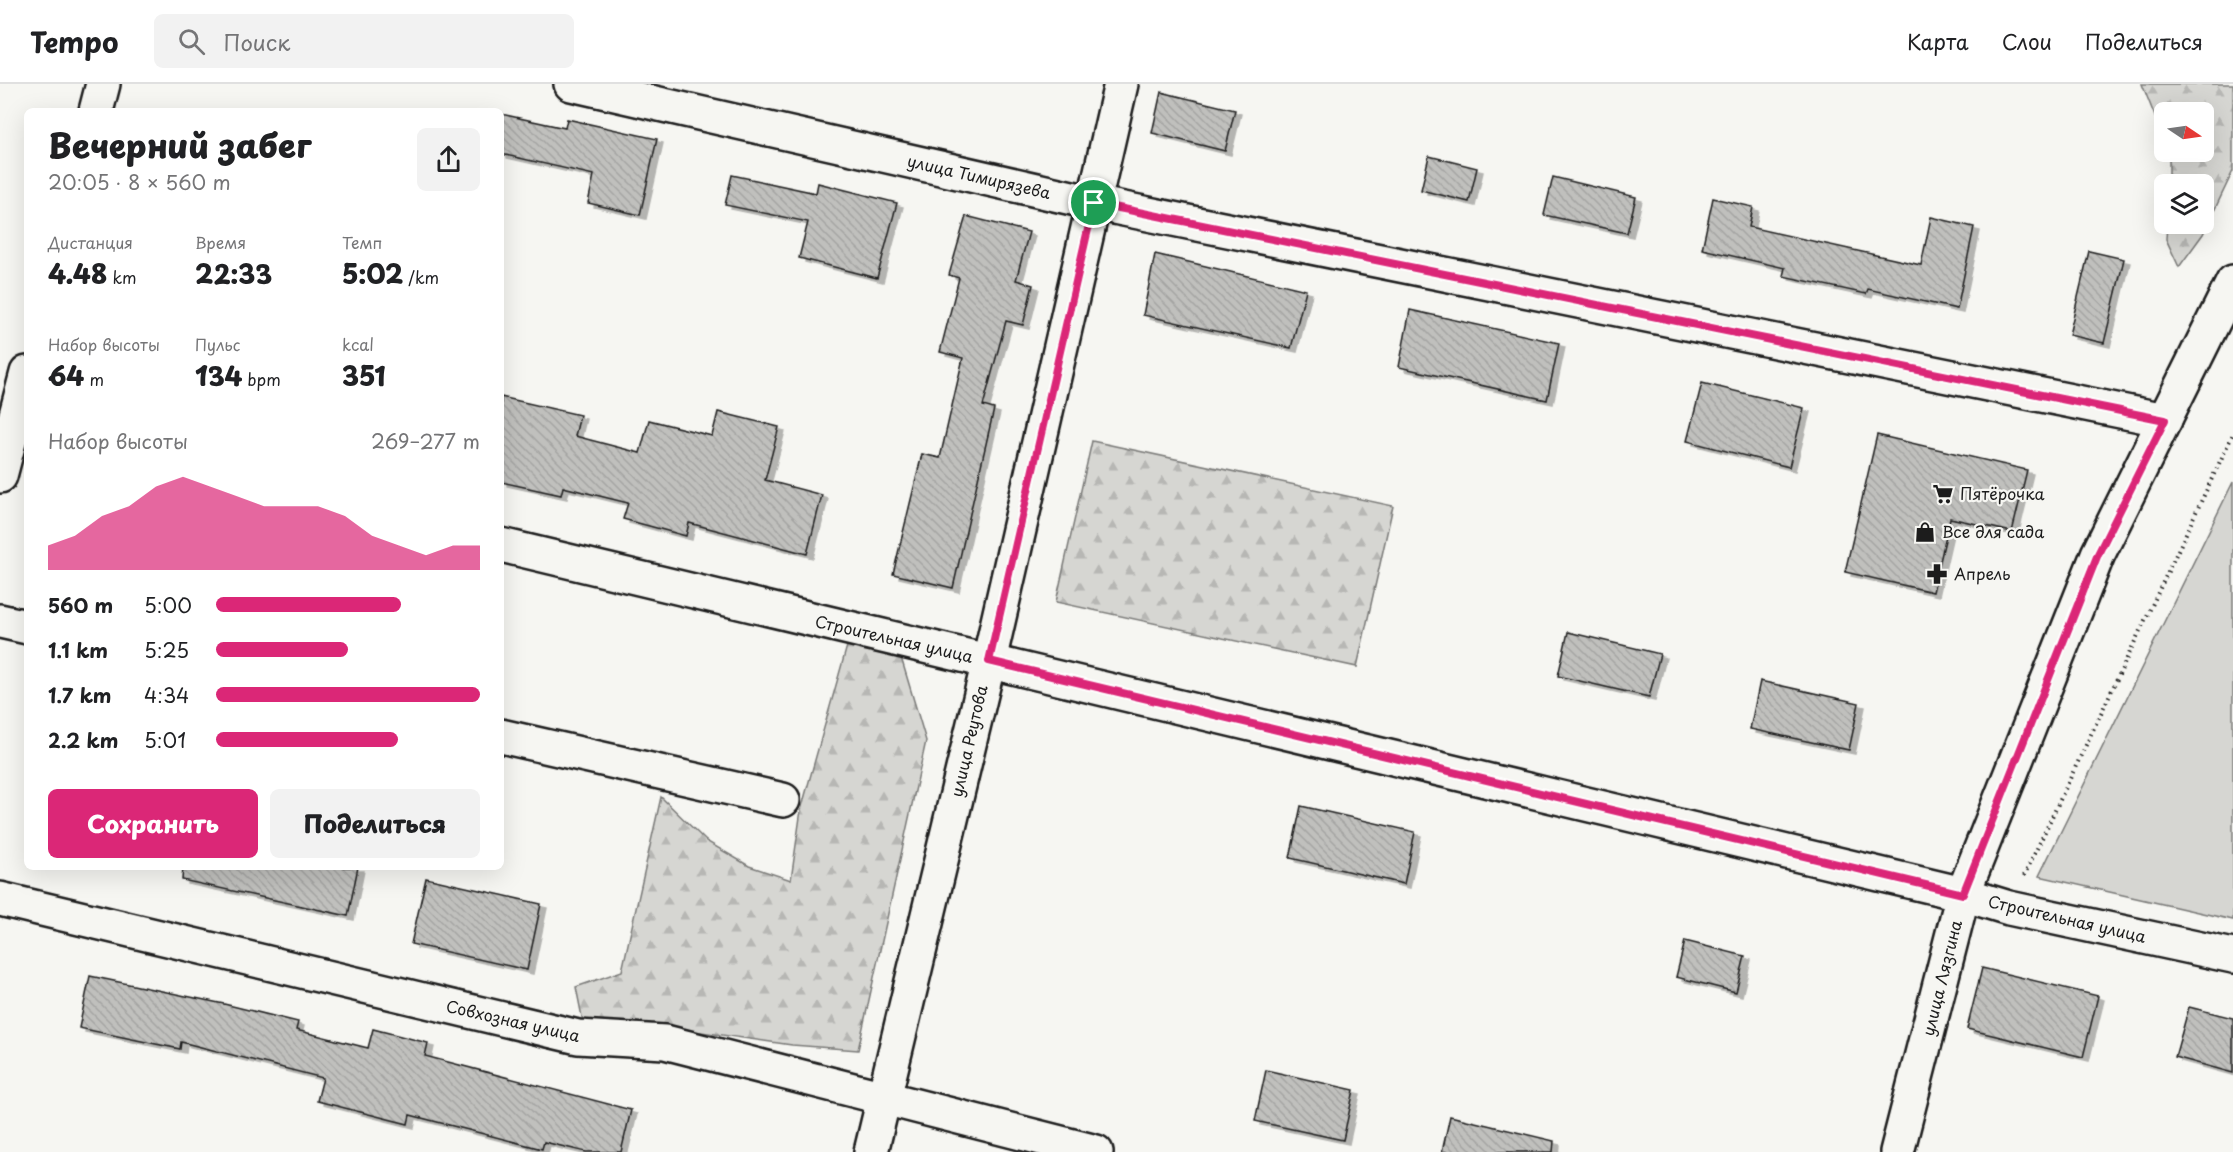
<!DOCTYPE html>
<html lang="ru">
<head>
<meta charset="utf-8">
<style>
	:root { --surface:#fff; --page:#f2f2f2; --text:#202124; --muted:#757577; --line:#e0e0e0; --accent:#db2777 }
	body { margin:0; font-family:"Playpen Sans",sans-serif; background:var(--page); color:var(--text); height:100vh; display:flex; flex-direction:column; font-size:22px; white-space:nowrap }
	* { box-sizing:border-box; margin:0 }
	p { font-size:20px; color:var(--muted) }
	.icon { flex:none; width:33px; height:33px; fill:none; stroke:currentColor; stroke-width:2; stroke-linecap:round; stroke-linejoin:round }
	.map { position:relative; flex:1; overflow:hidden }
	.drawer { position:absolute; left:24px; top:24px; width:480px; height:762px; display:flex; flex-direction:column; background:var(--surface); border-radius:9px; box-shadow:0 6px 24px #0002 }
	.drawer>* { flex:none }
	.needle { width:39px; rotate:103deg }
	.buttons { position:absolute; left:2154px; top:18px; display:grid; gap:12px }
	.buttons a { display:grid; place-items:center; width:60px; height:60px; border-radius:9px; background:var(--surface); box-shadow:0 6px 24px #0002; font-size:30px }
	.pin { position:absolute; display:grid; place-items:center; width:51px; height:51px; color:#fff; margin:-26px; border:3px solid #fff; border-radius:50%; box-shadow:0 2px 6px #0007 }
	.round { display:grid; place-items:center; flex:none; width:63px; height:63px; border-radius:9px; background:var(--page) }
	.summary { display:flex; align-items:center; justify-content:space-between; height:102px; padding:0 24px }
	h1 { font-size:33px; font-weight:800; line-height:45px }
	.metrics { display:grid; grid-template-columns:repeat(3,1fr); gap:9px; height:102px; padding:6px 24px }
	.metrics div { display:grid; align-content:center }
	.metrics b { font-size:26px; font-weight:800 }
	.metrics small { font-size:16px; font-weight:400 }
	.metrics p { font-size:16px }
	.chart { height:168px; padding:12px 24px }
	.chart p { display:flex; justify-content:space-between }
	.chart svg { width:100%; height:108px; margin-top:6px; fill:var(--accent); opacity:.7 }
	.primary-button { display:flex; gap:12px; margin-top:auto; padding:12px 24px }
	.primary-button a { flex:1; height:69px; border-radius:9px; background:var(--accent); color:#fff; font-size:24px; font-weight:800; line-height:69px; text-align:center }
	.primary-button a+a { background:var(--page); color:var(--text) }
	ul { padding:0 24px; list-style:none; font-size:20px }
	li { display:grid; grid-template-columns:96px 72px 1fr; align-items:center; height:45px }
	li i { height:15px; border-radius:8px; background:var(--accent) }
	header { display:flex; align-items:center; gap:36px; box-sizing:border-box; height:84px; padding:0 30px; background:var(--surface); border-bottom:2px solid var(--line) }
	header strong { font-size:28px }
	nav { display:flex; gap:33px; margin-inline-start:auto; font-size:21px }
	.search { width:420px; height:54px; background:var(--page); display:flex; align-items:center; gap:15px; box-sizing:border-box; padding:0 21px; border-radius:9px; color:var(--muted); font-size:22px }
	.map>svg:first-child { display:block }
	.green { fill:#d6d6d2; stroke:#797977; stroke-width:1.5 }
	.forest { fill:url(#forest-firs); stroke:#797977; stroke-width:1.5 }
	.building { fill:url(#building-back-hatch); stroke:#1c1c1c; stroke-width:1.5; filter:url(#shadow) }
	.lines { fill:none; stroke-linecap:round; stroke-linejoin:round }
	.minor-casing { stroke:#1c1c1c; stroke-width:38 }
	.tertiary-casing { stroke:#1c1c1c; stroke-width:38 }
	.secondary-casing { stroke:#1c1c1c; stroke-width:38 }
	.path { stroke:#1c1c1c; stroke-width:4; stroke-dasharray:1.5 4.5; stroke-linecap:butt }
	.minor { stroke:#f6f6f2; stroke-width:33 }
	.tertiary { stroke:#f6f6f2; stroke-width:33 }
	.secondary { stroke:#f6f6f2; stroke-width:33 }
	.route-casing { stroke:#fff; stroke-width:12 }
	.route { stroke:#db2777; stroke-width:8 }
	.labels { text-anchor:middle; stroke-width:4.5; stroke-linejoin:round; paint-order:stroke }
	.street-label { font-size:16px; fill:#1c1c1c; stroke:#f6f6f2 }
	.poi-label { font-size:16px; fill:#1c1c1c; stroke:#f6f6f2; text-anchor:start }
</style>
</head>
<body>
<header>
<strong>Tempo</strong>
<div class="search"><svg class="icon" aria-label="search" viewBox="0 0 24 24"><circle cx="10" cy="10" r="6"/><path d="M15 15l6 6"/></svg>Поиск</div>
<nav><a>Карта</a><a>Слои</a><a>Поделиться</a></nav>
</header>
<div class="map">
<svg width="2233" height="1068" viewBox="0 0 2233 1068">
	<defs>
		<pattern id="forest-firs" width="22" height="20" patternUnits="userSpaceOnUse" patternTransform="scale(1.5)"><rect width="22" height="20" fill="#d6d6d2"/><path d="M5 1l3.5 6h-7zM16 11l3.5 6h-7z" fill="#b7b7b4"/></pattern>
		<pattern id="building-back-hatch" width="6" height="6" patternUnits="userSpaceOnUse" patternTransform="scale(1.5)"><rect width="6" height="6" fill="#c0c0bd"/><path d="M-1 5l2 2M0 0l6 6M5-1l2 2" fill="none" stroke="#a4a4a2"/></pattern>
		<filter id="shadow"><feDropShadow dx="6" dy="4" stdDeviation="0" flood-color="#0004"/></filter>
	</defs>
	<rect width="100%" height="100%" fill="#f6f6f2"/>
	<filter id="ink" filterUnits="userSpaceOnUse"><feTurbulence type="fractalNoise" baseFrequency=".0167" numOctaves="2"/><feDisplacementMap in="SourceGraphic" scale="12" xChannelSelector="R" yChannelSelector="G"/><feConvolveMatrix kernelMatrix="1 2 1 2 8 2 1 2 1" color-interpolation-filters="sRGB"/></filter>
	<g filter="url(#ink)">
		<path class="green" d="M2233,398v438l-194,-44z"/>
		<g class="forest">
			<path d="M2142,0h91v87l-30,63 -24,33 -13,-28 1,-15h37v-40h-35v-32h35v-40h-40v27z"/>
			<path d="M1092,357l301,65 -36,161 -301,-65z"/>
			<path d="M847,562l53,8 26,87 -68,309 -66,-5 -126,-18 -83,-5 -7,-35 46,-16 39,-174 45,44 43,25 42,14 10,-70z"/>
		</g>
		<g class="building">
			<path d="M1161,8l74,18 -10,41 -73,-18z"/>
			<path d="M501,30l64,14 2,-9 90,20 -17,76 -52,-12 6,-28 -93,-21z"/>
			<path d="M1429,72l48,12 -8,34 -48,-12z"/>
			<path d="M732,91l84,18 2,-10 79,20 -20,75 -78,-20 9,-36 -83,-17z"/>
			<path d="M1553,93l83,20 -9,36 -83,-18z"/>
			<path d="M1713,114l40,9 -4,20 172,38 10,-48 43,10 -17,82 -89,-20 -2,5 -83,-18 2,-8 -83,-19z"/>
			<path d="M966,132l63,16 -13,48 17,5 -10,40 -17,-4 -23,85 11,3 -41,179 -60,-14 29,-120 18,4 23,-100 -23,-6 19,-74 -10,-3z"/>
			<path d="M2089,167l35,8 -20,84 -35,-8z"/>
			<path d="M1155,170l151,36 -15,58 -148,-33z"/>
			<path d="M1410,226l149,33 -12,57 -148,-33z"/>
			<path d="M1702,299l102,25 -15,59 -102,-26z"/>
			<path d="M501,313l79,18 -5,21 65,17 9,-33 63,16 6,-24 61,15 -14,53 57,15 -15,59 -118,-31 -3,13 -63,-17 5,-16 -65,-16 -2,8 -60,-13z"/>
			<path d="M1877,351l150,35 -15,62 -62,-14 -17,74 -88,-20z"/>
			<path d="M1568,548l92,22 -11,43 -91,-21z"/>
			<path d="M1760,597l99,22 -10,47 -99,-21z"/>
			<path d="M1301,722l114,26 -11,52 -114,-26z"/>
			<path d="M183,783h175l-10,49 -166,-36z"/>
			<path d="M426,794l115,26 -14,66 -116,-26z"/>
			<path d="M1685,857l60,15 -9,36 -60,-15z"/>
			<path d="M1982,884l116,28 -15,61 -116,-28z"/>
			<path d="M90,892l134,28 74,18 -2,8 72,18 5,-19 55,14 -3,13 206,54 -10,42h-35l-42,-10 -2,7 -132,-34 -2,9 -91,-23 6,-23 -142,-36 -1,7 -101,-21z"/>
			<path d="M2189,923l44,11v55l-58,-16z"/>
			<path d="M1266,986l88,20 -11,50 -88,-19z"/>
			<path d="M1450,1032l104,25 -1,11h-111z"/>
		</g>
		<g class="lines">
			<g class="minor-casing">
				<g id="minor">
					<path d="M571,0l523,119 1071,217"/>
					<path d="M501,461l1462,349"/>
					<path d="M0,537l27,6"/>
					<path d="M501,652l282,64"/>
					<path d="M0,815l578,138 87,5 431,110"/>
					<path d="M871,1068l118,-491 132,-577"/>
				</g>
			</g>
			<g class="tertiary-casing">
				<g id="tertiary">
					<path d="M96,27l7,-27"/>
					<path d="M0,392l27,-103"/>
					<path d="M1963,810l46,14 224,48"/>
				</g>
			</g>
			<g class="secondary-casing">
				<path id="secondary" d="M1897,1068l66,-258 135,-340 135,-272"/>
			</g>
			<path class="path" d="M2024,792l209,-442"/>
			<use href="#minor" class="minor"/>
			<use href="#tertiary" class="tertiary"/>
			<use href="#secondary" class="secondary"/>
		</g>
	</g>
	<g class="lines" filter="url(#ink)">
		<g class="route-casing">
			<path id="route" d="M1094,119l1071,217 -67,134 -135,340 -974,-233z"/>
		</g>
		<use href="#route" class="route"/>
	</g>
	<defs>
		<g id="supermarket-bare" transform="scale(1.62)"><path d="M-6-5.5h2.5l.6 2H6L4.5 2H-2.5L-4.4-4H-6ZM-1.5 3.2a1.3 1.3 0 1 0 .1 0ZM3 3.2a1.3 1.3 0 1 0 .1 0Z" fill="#1c1c1c" stroke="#f6f6f2" stroke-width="2.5" paint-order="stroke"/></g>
		<g id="shop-bare" transform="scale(1.62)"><path d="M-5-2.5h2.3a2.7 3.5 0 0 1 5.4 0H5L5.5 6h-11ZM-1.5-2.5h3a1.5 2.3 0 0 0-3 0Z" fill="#1c1c1c" stroke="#f6f6f2" stroke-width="2.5" paint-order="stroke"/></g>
		<g id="pharmacy-bare" transform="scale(1.62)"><path d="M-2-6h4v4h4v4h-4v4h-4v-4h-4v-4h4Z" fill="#1c1c1c" stroke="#f6f6f2" stroke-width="2.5" paint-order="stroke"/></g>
	</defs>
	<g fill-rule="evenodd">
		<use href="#supermarket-bare" x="1943" y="410"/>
		<use href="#shop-bare" x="1925" y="448"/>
		<use href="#pharmacy-bare" x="1937" y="490"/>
	</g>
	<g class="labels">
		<g class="street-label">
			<text transform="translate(979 93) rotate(13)" y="6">улица Тимирязева</text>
			<text transform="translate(894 555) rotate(13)" y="6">Строительная улица</text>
			<text transform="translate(969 657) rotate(-77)" y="6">улица Реутова</text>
			<text transform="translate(2067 835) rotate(13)" y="6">Строительная улица</text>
			<text transform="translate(1942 894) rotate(-76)" y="6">улица Лязгина</text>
			<text transform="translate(513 937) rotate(13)" y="6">Совхозная улица</text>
		</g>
		<g class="poi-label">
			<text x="1960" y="416">Пятёрочка</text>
			<text x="1942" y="454">Все для сада</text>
			<text x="1954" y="496">Апрель</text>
		</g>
	</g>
</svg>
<div class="buttons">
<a><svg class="needle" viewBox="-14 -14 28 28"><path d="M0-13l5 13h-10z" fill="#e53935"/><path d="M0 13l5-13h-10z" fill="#757577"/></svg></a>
<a><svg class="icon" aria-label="layers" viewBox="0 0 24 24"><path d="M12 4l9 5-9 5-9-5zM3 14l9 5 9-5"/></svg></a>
</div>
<div class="pin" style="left:1094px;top:119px;background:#1e9e55"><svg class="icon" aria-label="arrive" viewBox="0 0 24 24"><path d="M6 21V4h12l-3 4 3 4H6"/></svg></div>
<section class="drawer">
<div class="summary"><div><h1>Вечерний забег</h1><p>20:05 · 8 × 560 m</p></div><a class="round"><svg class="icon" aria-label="share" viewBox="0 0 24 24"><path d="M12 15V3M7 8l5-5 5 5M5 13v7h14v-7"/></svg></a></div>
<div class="metrics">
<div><p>Дистанция</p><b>4.48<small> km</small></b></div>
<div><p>Время</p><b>22:33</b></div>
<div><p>Темп</p><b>5:02<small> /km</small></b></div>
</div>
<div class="metrics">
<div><p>Набор высоты</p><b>64<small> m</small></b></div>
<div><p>Пульс</p><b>134<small> bpm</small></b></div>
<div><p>kcal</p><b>351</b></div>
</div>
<div class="chart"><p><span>Набор высоты</span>269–277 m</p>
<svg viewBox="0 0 160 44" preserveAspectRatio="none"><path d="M0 44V34L10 30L20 22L30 18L40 10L50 6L60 10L70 14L80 18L90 18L100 18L110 22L120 30L130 34L140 38L150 34L160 34V44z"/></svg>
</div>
<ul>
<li><b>560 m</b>5:00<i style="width:70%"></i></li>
<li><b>1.1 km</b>5:25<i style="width:50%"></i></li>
<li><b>1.7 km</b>4:34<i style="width:100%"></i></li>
<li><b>2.2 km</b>5:01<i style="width:69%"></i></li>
</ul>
<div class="primary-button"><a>Сохранить</a><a>Поделиться</a></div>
</section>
</div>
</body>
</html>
